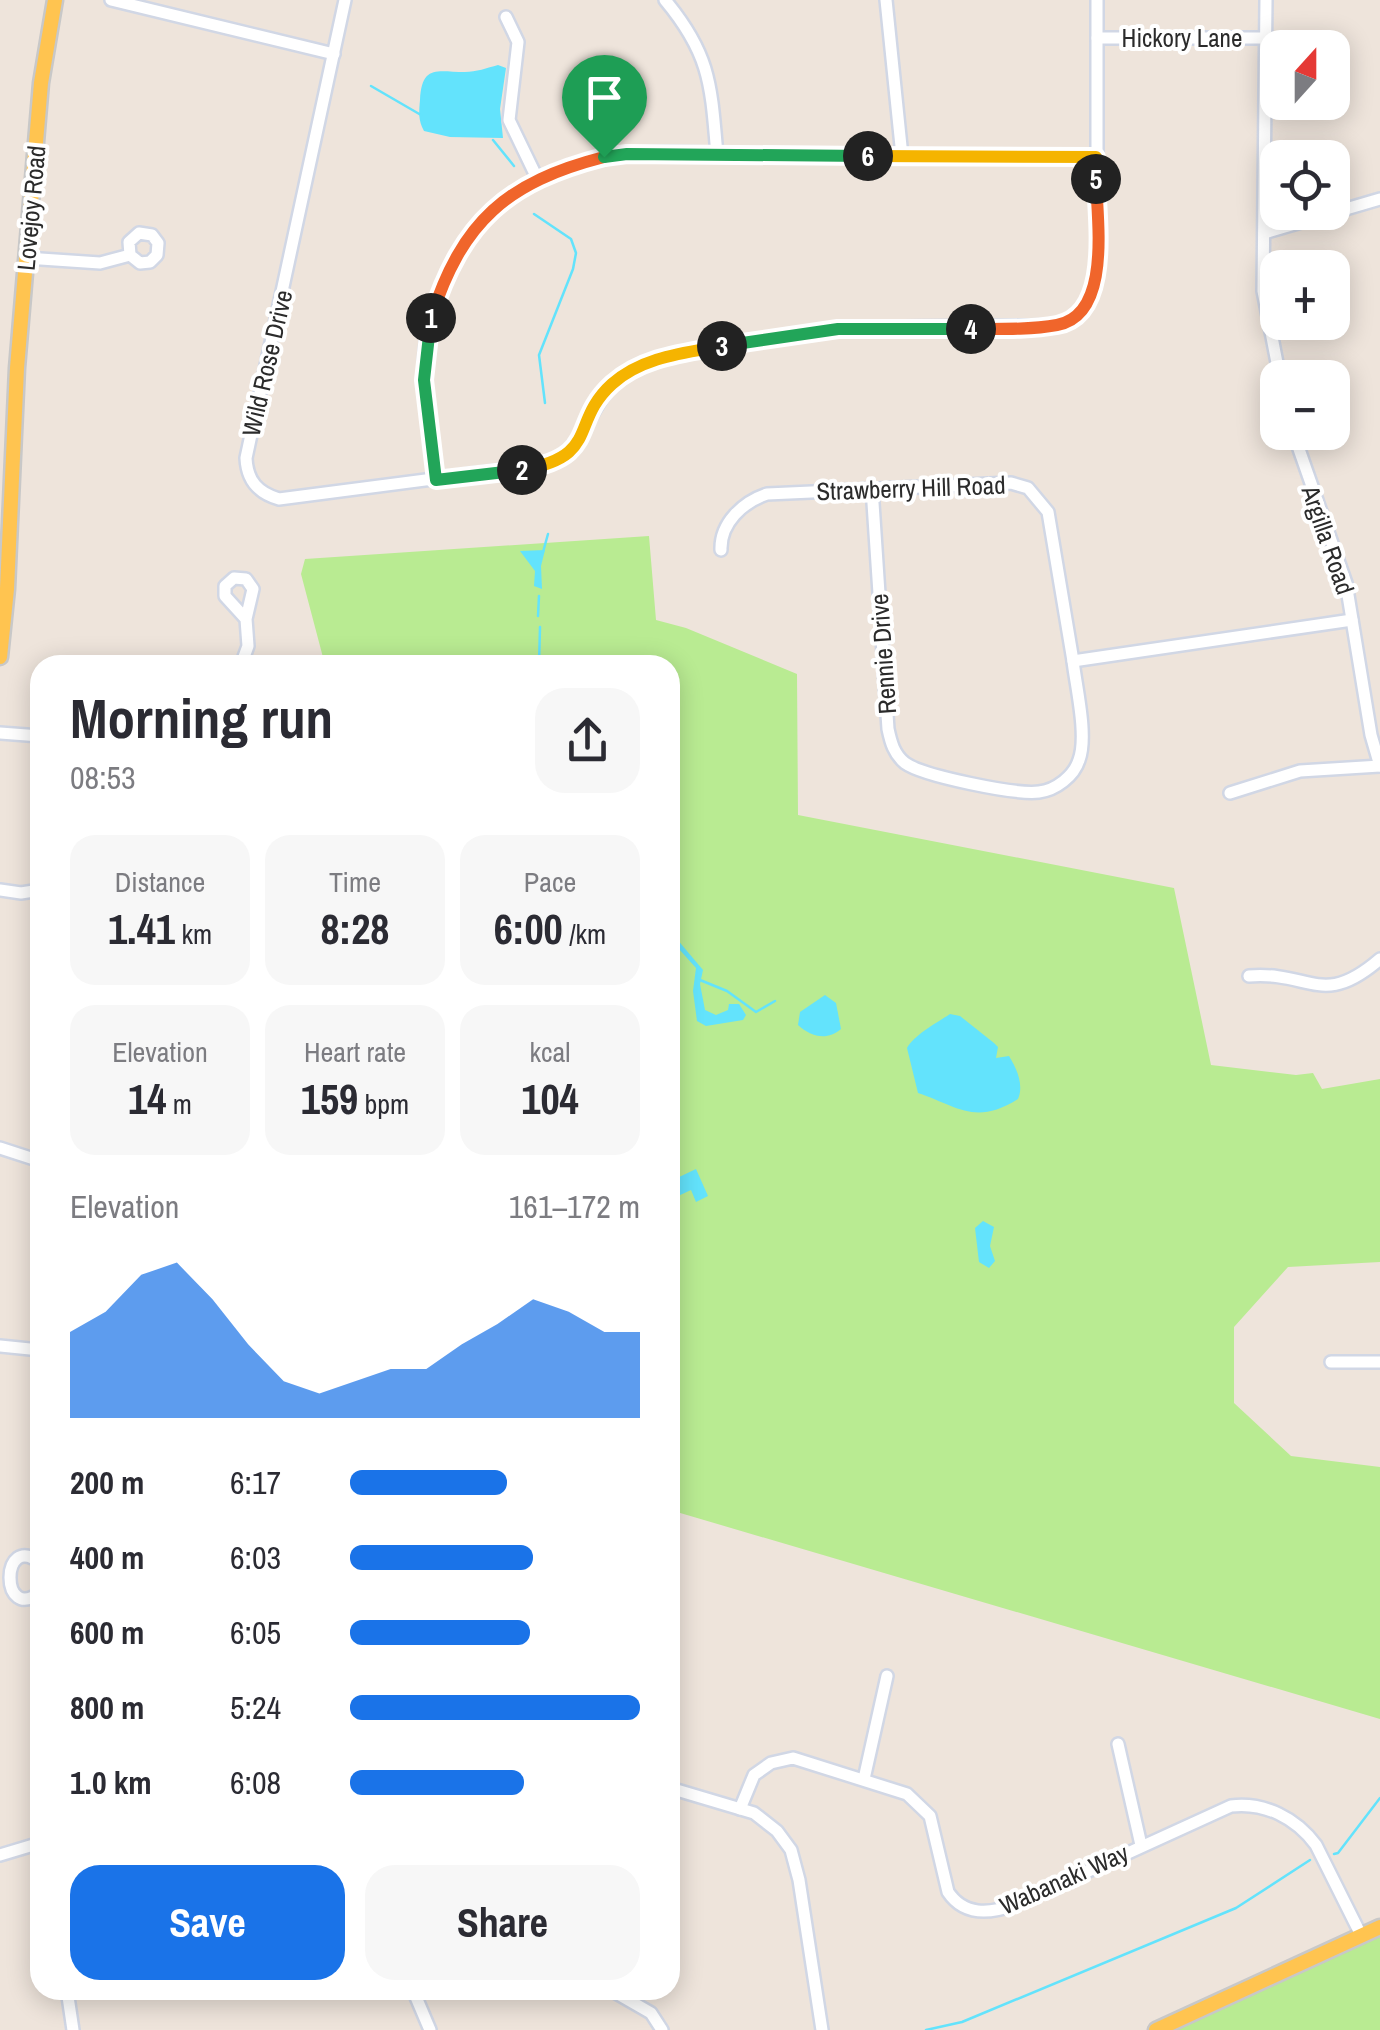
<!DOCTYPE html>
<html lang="en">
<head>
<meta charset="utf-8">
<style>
	:root { --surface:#fff; --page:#f7f7f7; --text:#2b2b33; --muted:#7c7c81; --accent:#1a73e8 }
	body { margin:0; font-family:"Archivo Narrow",sans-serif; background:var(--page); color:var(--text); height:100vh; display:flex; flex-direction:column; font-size:38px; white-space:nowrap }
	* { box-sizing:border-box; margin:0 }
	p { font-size:32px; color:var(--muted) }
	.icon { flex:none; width:55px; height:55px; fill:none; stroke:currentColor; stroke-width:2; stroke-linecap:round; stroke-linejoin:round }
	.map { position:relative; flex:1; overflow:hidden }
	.sheet { position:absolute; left:30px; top:655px; width:650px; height:1345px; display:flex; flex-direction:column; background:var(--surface); border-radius:30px; box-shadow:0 5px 25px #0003 }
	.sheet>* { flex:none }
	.needle { width:65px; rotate:21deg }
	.fabs { position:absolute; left:1260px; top:30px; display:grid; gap:20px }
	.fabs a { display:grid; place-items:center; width:90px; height:90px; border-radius:20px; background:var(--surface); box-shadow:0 5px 25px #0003; font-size:50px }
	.pin { position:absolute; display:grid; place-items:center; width:85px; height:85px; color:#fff; margin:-102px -42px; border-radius:50% 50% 50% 0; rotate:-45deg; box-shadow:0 0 10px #0007 }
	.pin .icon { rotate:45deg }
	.km { position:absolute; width:50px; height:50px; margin:-25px; border-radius:50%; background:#222; color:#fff; font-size:28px; line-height:50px; text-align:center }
	.round { display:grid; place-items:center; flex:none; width:105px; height:105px; border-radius:30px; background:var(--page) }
	.overview { display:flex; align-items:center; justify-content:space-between; height:170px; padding:0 40px }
	h1 { font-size:55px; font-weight:700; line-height:75px }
	.stats { display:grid; grid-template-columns:repeat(3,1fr); gap:15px; height:170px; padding:10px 40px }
	.stats div { display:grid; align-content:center; border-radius:25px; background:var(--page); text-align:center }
	.stats b { font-size:42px; font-weight:700 }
	.stats small { font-size:28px; font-weight:400 }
	.stats p { font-size:28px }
	.chart { height:280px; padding:20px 40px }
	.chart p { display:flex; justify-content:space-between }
	.chart svg { width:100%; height:180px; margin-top:10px; fill:var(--accent); opacity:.7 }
	.button { display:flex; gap:20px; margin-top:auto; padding:20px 40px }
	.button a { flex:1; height:115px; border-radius:30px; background:var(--accent); color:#fff; font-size:40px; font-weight:700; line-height:115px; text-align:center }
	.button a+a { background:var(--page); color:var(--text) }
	ul { padding:0 40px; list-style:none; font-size:32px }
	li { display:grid; grid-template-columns:160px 120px 1fr; align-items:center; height:75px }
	li i { height:25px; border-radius:12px; background:var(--accent) }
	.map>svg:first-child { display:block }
	.green { fill:#b9eb92 }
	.water { fill:#63e3fc }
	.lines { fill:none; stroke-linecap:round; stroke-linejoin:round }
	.stream { stroke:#63e3fc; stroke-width:2.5 }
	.minor-casing { stroke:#d1d7e5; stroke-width:16 }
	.major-casing { stroke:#c8c8c8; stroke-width:19 }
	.minor { stroke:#fff; stroke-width:11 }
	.major { stroke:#ffc450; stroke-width:14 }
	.split-1-casing { stroke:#fff; stroke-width:20 }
	.split-2-casing { stroke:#fff; stroke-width:20 }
	.split-3-casing { stroke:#fff; stroke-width:20 }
	.split-4-casing { stroke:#fff; stroke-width:20 }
	.split-5-casing { stroke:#fff; stroke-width:20 }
	.split-6-casing { stroke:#fff; stroke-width:20 }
	.split-7-casing { stroke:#fff; stroke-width:20 }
	.split-1 { stroke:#f0652b; stroke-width:12 }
	.split-2 { stroke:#22a559; stroke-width:12 }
	.split-3 { stroke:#f5b400; stroke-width:12 }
	.split-4 { stroke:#22a559; stroke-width:12 }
	.split-5 { stroke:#f0652b; stroke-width:12 }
	.split-6 { stroke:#f5b400; stroke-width:12 }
	.split-7 { stroke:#22a559; stroke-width:12 }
	.labels { text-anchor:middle; stroke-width:8; stroke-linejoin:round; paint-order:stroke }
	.street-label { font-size:25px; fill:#2b2b2b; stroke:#fff }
</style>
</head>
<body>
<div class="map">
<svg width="1380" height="2030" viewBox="0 0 1380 2030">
	<rect width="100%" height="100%" fill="#eee4db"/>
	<g class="green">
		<path d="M649,536l7,84 30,8 111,46 1,141 376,73 37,177 85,10 17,-2 9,16 58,-10v183l-92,5 -54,60v76l57,53 89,11v252l-710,-209v-845h-345l-24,-91 4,-15z"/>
		<path d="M1380,1934v96h-205z"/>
	</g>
	<g class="water">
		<path d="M498,65l8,3 -6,41 3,29 -53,-1 -26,-6c-6,-11 -5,-19 -4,-31 2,-36 17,-28 45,-28 11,0 22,-4 33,-7z"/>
		<path d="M545,550l-4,16 1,23 -8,-3 1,-15 -15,-20z"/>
		<path d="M671,932l32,38 -3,14 5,26 11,5 12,-5 1,-6h10l7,11 -3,5 -37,6 -9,-5 -4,-30 3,-23 -26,-29z"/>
		<path d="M825,995l11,8 5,26c-14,12 -30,8 -43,-4l2,-13z"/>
		<path d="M950,1014l10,2 34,27 4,4 -2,11 13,-2c8,13 15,29 9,43 -43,27 -61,7 -100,-6l-11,-45c7,-13 31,-26 43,-34z"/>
		<path d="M696,1169l12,27 -12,6 -5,-12 -15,7 -6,-19 5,1z"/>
		<path d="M983,1221l11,6 -4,19 5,15 -6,7 -10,-6 -4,-34z"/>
	</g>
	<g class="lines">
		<g class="stream">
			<path d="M371,86l50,29"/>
			<path d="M493,140l21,26"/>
			<path d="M534,214l37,25 5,14 -3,16 -34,86 6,48"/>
			<path d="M543,552l5,-18"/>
			<path d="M538,616l1,-20"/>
			<path d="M539,665l1,-38"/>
			<path d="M700,980l27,11 29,21 19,-11"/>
			<path d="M1334,1854l4,-1 42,-55"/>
			<path d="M926,2030l36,-8 274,-114 74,-48"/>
		</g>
		<g class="minor-casing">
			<g id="minor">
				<path d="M111,0l223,54"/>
				<path d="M345,0l-99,458c1,23 12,35 33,41l269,-35c48,-24 37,-68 84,-93 31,-17 67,-21 102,-27 35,-6 70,-13 106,-15 73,-4 147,-1 220,-4 26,-15 33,-28 37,-57v-268"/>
				<path d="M665,0c46,55 46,86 52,155"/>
				<path d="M886,0l16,156"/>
				<path d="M1266,0l-3,291 17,87"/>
				<path d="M506,17l12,25 -9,78 28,58"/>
				<path d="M1097,38h169"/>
				<path d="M1264,233l116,-34"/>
				<path d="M26,258l74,5 30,-8 -1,-13 10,-9 13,2 6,8 -1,12 -7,7 -10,1 -10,-8"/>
				<path d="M1293,432l53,151 25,152 9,31"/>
				<path d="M436,480c-5,-42 -15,-86 -11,-128 8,-101 85,-181 183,-196 54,-8 113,-1 168,-1 107,1 213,2 320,2"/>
				<path d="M872,488l16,241c3,14 6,25 17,34 18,13 111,32 134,29 17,-2 35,-16 40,-32 9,-24 -3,-73 -6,-99"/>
				<path d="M721,550c-1,-27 22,-48 46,-56l244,-11 17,5 20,24 25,149 279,-41"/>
				<path d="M241,665l7,-19 -2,-27 7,-30 -7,-10 -12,-1 -9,8v10l21,23"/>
				<path d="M0,733l40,3"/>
				<path d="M1230,793l70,-22 80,-5"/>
				<path d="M0,890l21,3 19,-3"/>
				<path d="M1249,976c62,-5 73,33 131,-17"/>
				<path d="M0,1148l40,13"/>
				<path d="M0,1346l40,4"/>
				<path d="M1331,1362h49"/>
				<path d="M40,1563c-40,-33 -40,62 0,29"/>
				<path d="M1118,1744l23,101"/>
				<path d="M864,1779l23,-103"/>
				<path d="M670,1788l84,25 23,18 14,19 8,30 23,150"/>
				<path d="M740,1809l14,-34 17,-12 22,-5 114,36 23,22 18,76c16,24 41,22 66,13l217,-99c34,-4 65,12 85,39l45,90"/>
				<path d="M0,1855l40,-12"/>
				<path d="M67,1990l6,40"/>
				<path d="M413,1990l17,40"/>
				<path d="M611,1990l40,23 11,17"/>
			</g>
		</g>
		<g class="major-casing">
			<g id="major">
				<path d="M0,657l7,-68 10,-221 24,-285 14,-83"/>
				<path d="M1156,2030l224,-103"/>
			</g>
		</g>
		<use href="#minor" class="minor"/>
		<use href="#major" class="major"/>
	</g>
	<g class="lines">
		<g class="split-1-casing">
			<path id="split-1" d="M431,318c31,-97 76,-136 173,-161"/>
		</g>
		<g class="split-2-casing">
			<path id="split-2" d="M431,318l-7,62 12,100 86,-10"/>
		</g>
		<g class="split-3-casing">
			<path id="split-3" d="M522,470c79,-14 47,-47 90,-86 30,-27 72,-31 110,-38"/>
		</g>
		<g class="split-4-casing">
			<path id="split-4" d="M722,346l116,-17h133"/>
		</g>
		<g class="split-5-casing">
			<path id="split-5" d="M971,329c27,0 59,1 86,-4 55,-10 40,-105 39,-146"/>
		</g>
		<g class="split-6-casing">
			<path id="split-6" d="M868,156l228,1v22"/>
		</g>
		<g class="split-7-casing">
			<path id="split-7" d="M604,157l23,-3 241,2"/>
		</g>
		<use href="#split-1" class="split-1"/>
		<use href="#split-2" class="split-2"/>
		<use href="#split-3" class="split-3"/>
		<use href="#split-4" class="split-4"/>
		<use href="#split-5" class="split-5"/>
		<use href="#split-6" class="split-6"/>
		<use href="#split-7" class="split-7"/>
	</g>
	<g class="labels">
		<g class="street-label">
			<text x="1182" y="47">Hickory Lane</text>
			<text transform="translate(31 208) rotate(-85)" y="9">Lovejoy Road</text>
			<text transform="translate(267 363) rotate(-77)" y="9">Wild Rose Drive</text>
			<text transform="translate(911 488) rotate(-2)" y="9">Strawberry Hill Road</text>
			<text transform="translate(1328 540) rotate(71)" y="9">Argilla Road</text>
			<text transform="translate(883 654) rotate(-94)" y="9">Rennie Drive</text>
			<text transform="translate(1064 1879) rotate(-24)" y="9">Wabanaki Way</text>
		</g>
	</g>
</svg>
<div class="fabs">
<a><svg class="needle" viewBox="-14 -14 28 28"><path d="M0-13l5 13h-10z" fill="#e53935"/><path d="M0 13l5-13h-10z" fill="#7c7c81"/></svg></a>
<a><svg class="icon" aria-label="locate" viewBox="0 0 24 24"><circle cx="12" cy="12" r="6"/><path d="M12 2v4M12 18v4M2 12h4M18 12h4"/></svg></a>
<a>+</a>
<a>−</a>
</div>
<div class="pin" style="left:604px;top:157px;background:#1e9e55"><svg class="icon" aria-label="arrive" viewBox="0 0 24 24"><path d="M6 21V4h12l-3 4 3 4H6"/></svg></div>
<b class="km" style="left:431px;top:318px">1</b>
<b class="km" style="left:522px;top:470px">2</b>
<b class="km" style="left:722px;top:346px">3</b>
<b class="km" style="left:971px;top:329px">4</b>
<b class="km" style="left:1096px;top:179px">5</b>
<b class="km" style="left:868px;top:156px">6</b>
<section class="sheet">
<div class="overview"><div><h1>Morning run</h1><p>08:53</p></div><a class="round"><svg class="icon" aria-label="share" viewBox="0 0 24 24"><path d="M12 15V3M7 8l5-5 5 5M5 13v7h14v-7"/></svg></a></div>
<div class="stats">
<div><p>Distance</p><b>1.41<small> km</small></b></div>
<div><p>Time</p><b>8:28</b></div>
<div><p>Pace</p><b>6:00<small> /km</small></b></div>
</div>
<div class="stats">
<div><p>Elevation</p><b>14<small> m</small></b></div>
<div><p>Heart rate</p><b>159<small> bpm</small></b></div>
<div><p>kcal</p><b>104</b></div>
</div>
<div class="chart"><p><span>Elevation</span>161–172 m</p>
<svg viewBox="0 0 160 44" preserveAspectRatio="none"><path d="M0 44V23L10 18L20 9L30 6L40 15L50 26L60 35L70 38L80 35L90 32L100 32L110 26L120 21L130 15L140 18L150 23L160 23V44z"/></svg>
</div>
<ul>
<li><b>200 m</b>6:17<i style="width:54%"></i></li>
<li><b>400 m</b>6:03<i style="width:63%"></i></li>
<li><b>600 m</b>6:05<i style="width:62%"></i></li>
<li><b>800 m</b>5:24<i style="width:100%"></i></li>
<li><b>1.0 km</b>6:08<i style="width:60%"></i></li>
</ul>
<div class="button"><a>Save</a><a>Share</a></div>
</section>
</div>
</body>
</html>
